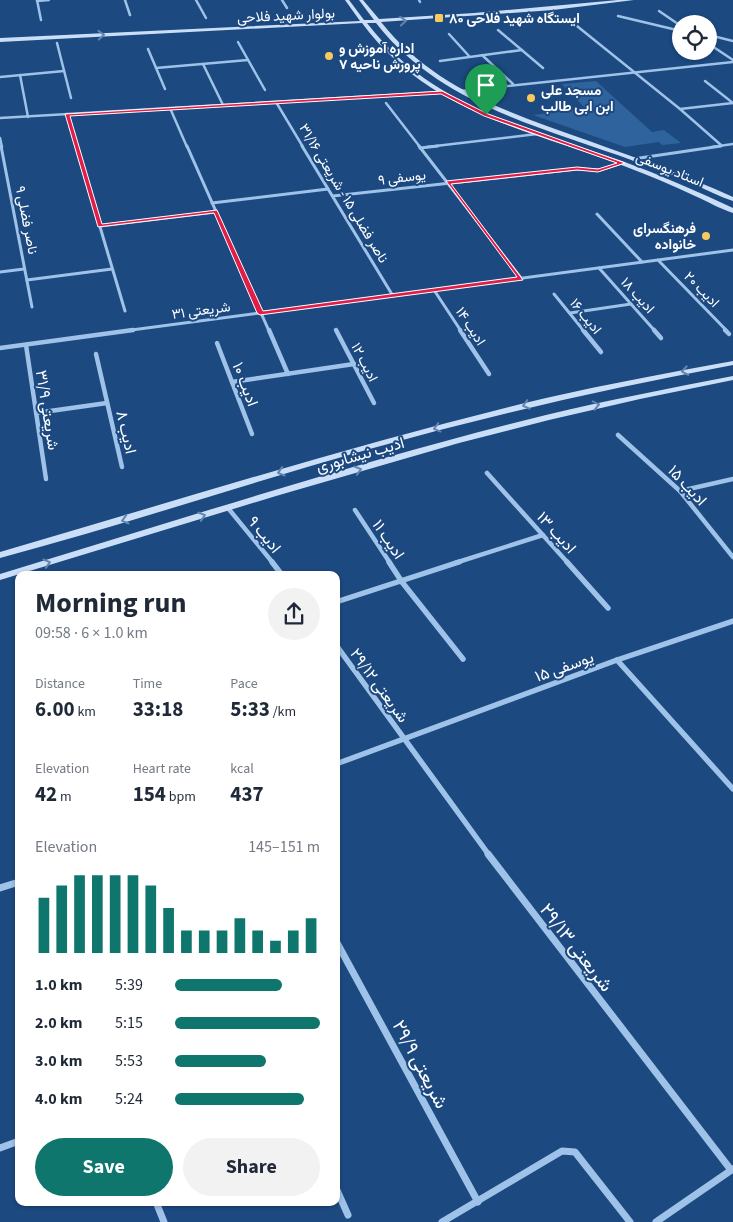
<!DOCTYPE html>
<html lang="en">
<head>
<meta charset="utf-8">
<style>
	:root { --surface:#fff; --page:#f2f2f3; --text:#1f2937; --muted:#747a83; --accent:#0f766e }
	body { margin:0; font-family:"Source Sans 3",Vazirmatn,sans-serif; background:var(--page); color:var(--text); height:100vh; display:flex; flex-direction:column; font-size:19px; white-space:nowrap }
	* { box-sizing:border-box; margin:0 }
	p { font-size:16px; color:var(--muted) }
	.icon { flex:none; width:28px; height:28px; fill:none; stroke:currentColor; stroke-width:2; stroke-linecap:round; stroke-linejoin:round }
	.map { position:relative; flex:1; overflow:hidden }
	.side { position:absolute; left:15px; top:571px; width:325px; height:635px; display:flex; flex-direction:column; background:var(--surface); border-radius:10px; box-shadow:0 1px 4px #0004 }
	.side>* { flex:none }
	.controls { position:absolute; left:672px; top:15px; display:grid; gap:10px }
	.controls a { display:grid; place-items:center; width:45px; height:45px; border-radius:50%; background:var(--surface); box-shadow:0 1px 4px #0004; font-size:25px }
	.pin { position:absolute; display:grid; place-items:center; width:42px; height:42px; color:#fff; margin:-51px -21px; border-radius:50% 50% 50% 0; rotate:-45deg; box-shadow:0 0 5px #0007 }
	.pin .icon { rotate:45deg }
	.round { display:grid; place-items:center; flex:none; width:52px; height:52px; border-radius:26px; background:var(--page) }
	.headline { display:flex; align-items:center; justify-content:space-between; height:85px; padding:0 20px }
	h1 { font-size:28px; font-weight:700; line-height:38px }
	.stats { display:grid; grid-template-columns:repeat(3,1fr); gap:8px; height:85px; padding:5px 20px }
	.stats div { display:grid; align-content:center }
	.stats b { font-size:21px; font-weight:700 }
	.stats small { font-size:14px; font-weight:400 }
	.stats p { font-size:14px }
	.chart { height:140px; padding:10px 20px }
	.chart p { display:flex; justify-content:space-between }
	.chart svg { width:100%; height:90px; margin-top:5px; stroke:var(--accent); stroke-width:6 }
	.action { display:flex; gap:10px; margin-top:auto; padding:10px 20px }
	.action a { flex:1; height:58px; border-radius:30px; background:var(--accent); color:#fff; font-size:20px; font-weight:700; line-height:58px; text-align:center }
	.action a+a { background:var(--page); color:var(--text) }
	ul { padding:0 20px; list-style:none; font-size:16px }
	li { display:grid; grid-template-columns:80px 60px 1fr; align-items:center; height:38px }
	li i { height:12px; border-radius:6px; background:var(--accent) }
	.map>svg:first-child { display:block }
	.green { fill:#2e639e }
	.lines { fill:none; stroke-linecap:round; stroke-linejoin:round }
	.street-far4 { stroke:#9fc2e9; stroke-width:2.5 }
	.street-far3 { stroke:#9fc2e9; stroke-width:3 }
	.street-far2 { stroke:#9fc2e9; stroke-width:4.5 }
	.street-far1 { stroke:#9fc2e9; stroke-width:5.5 }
	.street { stroke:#9fc2e9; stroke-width:7 }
	.secondary { fill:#cadff7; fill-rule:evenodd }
	.oneway { stroke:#6285b0 }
	.route { fill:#e11d48; stroke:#fff; fill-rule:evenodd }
	.poi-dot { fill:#fac95c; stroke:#1c4980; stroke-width:2 }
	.labels { text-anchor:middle; stroke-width:4; stroke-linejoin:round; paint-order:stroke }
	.far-street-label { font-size:14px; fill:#fff; stroke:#1c4980 }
	.far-poi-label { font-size:14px; font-weight:bold; fill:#fff; stroke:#1c4980; text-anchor:start }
	.street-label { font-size:16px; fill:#fff; stroke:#1c4980 }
	.near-street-label { font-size:19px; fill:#fff; stroke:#1c4980 }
</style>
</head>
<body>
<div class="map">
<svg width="733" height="1222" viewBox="0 0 733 1222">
	<rect width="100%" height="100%" fill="#1c4980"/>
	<path class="green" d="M596,81l56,51 12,-2 17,13 -19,2 -3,-3 -34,5 -92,-32 52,-7 -23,-24z"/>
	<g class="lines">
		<g class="street-far4">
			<path d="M37,0l4,20"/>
			<path d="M125,0l5,15"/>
			<path d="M196,0l10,18"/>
			<path d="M282,0l5,8"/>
			<path d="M419,0l1,2"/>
			<path d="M37,1l12,-1"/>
			<path d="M659,11l22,15"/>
			<path d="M618,16l63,15"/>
			<path d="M572,22l108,87 41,36"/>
			<path d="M498,30l45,38"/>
			<path d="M449,34l20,22"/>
			<path d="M709,35l24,6"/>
			<path d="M238,42l27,48"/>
			<path d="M57,43l14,55"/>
			<path d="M709,44l24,16"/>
			<path d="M148,49l17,40"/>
			<path d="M482,55l31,29"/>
			<path d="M440,61l82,-11"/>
			<path d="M203,64l20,41"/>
			<path d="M156,68l92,-8"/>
			<path d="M20,75l8,42"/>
			<path d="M0,77l64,-6"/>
			<path d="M705,81l28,22"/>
			<path d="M460,91l273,-29"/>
			<path d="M276,102l27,45"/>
			<path d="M386,103l34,44"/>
			<path d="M170,108l17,39"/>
			<path d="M680,109l53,-6"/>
			<path d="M67,114l10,33"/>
			<path d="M0,118l442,-26"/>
			<path d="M0,138l2,9"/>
			<path d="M427,147l110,-13"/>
			<path d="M712,147l21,-3"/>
		</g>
		<g class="street-far3">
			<path d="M1,146l31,161"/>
			<path d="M76,146l49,165"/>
			<path d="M187,146l82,185"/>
			<path d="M302,146l91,150"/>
			<path d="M419,146l102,132"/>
			<path d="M420,148l18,-2"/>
			<path d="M633,159l88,-13"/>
			<path d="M333,196l244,-27 23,1 22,-7"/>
			<path d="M212,203l116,-14"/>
			<path d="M597,214l45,48"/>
			<path d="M100,226l115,-14"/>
			<path d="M658,260l69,71"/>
			<path d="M599,268l56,63"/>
			<path d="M0,272l24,-3"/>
			<path d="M27,280l85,-11"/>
			<path d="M434,290l27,41"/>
			<path d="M554,294l30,37"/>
			<path d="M570,313l61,-9"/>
			<path d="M124,331l609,-81"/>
		</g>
		<g class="street-far2">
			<path d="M269,330l19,44"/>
			<path d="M336,330l38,73"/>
			<path d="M460,330l29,44"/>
			<path d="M583,330l18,22"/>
			<path d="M654,330l7,8"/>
			<path d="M725,330l4,4"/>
			<path d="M217,343l35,91"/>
			<path d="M26,345l20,134"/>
			<path d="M0,348l133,-18"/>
			<path d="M96,354l26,113"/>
			<path d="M232,382l122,-18"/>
			<path d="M36,413l71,-10"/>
			<path d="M618,435l62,56 53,66"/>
			<path d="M487,473l81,90"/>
			<path d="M680,491l53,-12"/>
			<path d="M228,508l45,55"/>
			<path d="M355,510l35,53"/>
			<path d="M455,563l88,-28"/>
		</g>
		<g class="street-far1">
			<path d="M272,562l10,13"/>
			<path d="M389,562l13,20 61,77"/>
			<path d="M567,562l41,46"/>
			<path d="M336,602l123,-40"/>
			<path d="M336,645l153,210"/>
			<path d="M617,660l116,129"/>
			<path d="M336,764l281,-104 116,-39"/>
		</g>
		<g class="street">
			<path d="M488,854l243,316"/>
			<path d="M0,888l19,-6"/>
			<path d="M336,941l142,261"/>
			<path d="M0,1148l19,-7"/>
			<path d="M336,1188l12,27"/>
			<path d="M156,1202l8,20"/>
			<path d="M442,1222l120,-71 13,1 55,70"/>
			<path d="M656,1222l77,-53"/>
		</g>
		<g class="secondary">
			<path d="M345,0h4l15,20h10l-15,-20h4l16,19 95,-6 144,-13h16l-81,10 -172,12c54,68 132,92 211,120 47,17 95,34 141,55v4c-13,-4 -26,-11 -39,-17 -19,-8 -40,-16 -60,-23 -93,-34 -195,-57 -258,-138h-9c65,85 159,104 255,138 38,14 75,30 111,47v5c-13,-4 -26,-12 -38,-17 -23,-11 -47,-21 -71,-30 -98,-37 -195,-53 -262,-143l-362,19v-4l360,-17z"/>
			<path d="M733,361v4c-124,23 -246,51 -367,85 -123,35 -243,75 -366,108v-6c182,-53 362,-110 546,-154 62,-14 125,-26 187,-37z"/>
			<path d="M733,376v4l-93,19 -91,21 -90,23 -183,53 -276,84v-6c182,-55 362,-114 546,-159 62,-15 125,-27 187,-39z"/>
		</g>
	</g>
	<defs><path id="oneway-chevron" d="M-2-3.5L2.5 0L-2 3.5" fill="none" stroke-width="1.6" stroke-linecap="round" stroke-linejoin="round" transform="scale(1.25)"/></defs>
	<g class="oneway">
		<use href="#oneway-chevron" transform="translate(403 21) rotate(-4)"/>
		<use href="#oneway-chevron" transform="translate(101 35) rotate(-3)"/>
		<use href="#oneway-chevron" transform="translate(685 371) rotate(170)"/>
		<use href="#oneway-chevron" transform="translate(526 405) rotate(166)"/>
		<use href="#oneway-chevron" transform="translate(596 405) rotate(-13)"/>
		<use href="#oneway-chevron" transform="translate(437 428) rotate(165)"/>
		<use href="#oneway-chevron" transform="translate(358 470) rotate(-16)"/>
		<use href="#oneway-chevron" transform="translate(281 472) rotate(164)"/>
		<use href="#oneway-chevron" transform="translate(202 516) rotate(-17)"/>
		<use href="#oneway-chevron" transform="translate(125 520) rotate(164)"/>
		<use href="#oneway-chevron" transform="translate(47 563) rotate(-16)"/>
	</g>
	<path class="route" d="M442,91l46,23 137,49 -27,9 -21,-2 -126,14 72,96 -263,35 -3,-2 -43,-100 -116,14 -33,-113zM441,94l43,22 133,47 -19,6 -21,-2 -131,14 71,96 -254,34 -46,-101 -115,14 -32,-108z"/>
	<g class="poi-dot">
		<rect x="434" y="13" width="10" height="10" rx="2.5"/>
		<circle cx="329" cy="56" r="5"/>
		<circle cx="531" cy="98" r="5"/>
		<circle cx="706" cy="236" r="5"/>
	</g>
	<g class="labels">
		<g class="far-street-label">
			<text transform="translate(286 15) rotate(-3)" y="5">بولوار شهید فلاحی</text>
			<text transform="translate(670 169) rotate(22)" y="5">استاد یوسفی</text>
			<text transform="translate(402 177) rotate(-7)" y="5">یوسفی ۹</text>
			<text transform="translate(344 193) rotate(59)" y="5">ناصر فضلی ۱۵ - شریعتی ۳۱/۱۶</text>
			<text transform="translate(27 220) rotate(79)" y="5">ناصر فضلی ۹</text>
			<text transform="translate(702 289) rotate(46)" y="5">ادیب ۲۰</text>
			<text transform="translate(638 295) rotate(48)" y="5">ادیب ۱۸</text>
			<text transform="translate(201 310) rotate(-8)" y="5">شریعتی ۳۱</text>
			<text transform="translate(586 316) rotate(51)" y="5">ادیب ۱۶</text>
			<text transform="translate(471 326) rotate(57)" y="5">ادیب ۱۴</text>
			<text transform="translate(365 362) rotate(63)" y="5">ادیب ۱۲</text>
		</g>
		<g class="far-poi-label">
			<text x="449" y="23">ایستگاه شهید فلاحی ۸۰</text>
			<text x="339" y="53">اداره آموزش و<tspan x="339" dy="16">پرورش ناحیه ۷</tspan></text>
			<text x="541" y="95">مسجد علی<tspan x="541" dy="16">ابن ابی طالب</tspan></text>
			<text x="696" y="233" text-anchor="end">فرهنگسرای<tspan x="696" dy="16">خانواده</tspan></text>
		</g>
		<g class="street-label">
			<text transform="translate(246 384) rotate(69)" y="6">ادیب ۱۰</text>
			<text transform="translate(48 410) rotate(81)" y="6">شریعتی ۳۱/۹</text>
			<text transform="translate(127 432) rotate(77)" y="6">ادیب ۸</text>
			<text transform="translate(360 454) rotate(-16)" y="6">ادیب نیشابوری</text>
			<text transform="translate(688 485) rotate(47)" y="6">ادیب ۱۵</text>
			<text transform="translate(557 532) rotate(48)" y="6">ادیب ۱۳</text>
			<text transform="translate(265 534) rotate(51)" y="6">ادیب ۹</text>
			<text transform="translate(389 539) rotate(56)" y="6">ادیب ۱۱</text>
			<text transform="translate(564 666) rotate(-20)" y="6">یوسفی ۱۵</text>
			<text transform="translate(380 685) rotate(54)" y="6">شریعتی ۲۹/۱۲</text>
		</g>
		<g class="near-street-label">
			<text transform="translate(577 947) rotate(52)" y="7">شریعتی ۲۹/۱۳</text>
			<text transform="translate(421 1064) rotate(62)" y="7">شریعتی ۲۹/۹</text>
		</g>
	</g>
</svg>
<div class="controls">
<a><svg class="icon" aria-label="locate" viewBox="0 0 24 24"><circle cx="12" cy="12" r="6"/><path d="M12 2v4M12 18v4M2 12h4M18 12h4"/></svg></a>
</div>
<div class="pin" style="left:486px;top:115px;background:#1e9e55"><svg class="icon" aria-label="arrive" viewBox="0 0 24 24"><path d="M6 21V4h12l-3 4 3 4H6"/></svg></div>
<section class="side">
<div class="headline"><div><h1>Morning run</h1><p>09:58 · 6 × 1.0 km</p></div><a class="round"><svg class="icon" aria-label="share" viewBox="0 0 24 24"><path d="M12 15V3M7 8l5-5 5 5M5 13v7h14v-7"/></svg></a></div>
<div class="stats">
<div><p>Distance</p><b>6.00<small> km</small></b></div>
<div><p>Time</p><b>33:18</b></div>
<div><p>Pace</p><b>5:33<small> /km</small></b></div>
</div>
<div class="stats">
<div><p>Elevation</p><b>42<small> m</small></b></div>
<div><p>Heart rate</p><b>154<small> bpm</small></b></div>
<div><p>kcal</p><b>437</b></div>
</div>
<div class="chart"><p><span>Elevation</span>145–151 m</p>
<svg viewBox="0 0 160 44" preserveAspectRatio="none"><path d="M5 44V17M15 44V11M25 44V6M35 44V6M45 44V6M55 44V6M65 44V11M75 44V22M85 44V33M95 44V33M105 44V33M115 44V27M125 44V33M135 44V38M145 44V33M155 44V27"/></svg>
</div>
<ul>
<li><b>1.0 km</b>5:39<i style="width:74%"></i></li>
<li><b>2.0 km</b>5:15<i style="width:100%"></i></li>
<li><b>3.0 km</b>5:53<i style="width:63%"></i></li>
<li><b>4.0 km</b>5:24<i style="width:89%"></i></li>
</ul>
<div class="action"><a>Save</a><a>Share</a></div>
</section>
</div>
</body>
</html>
